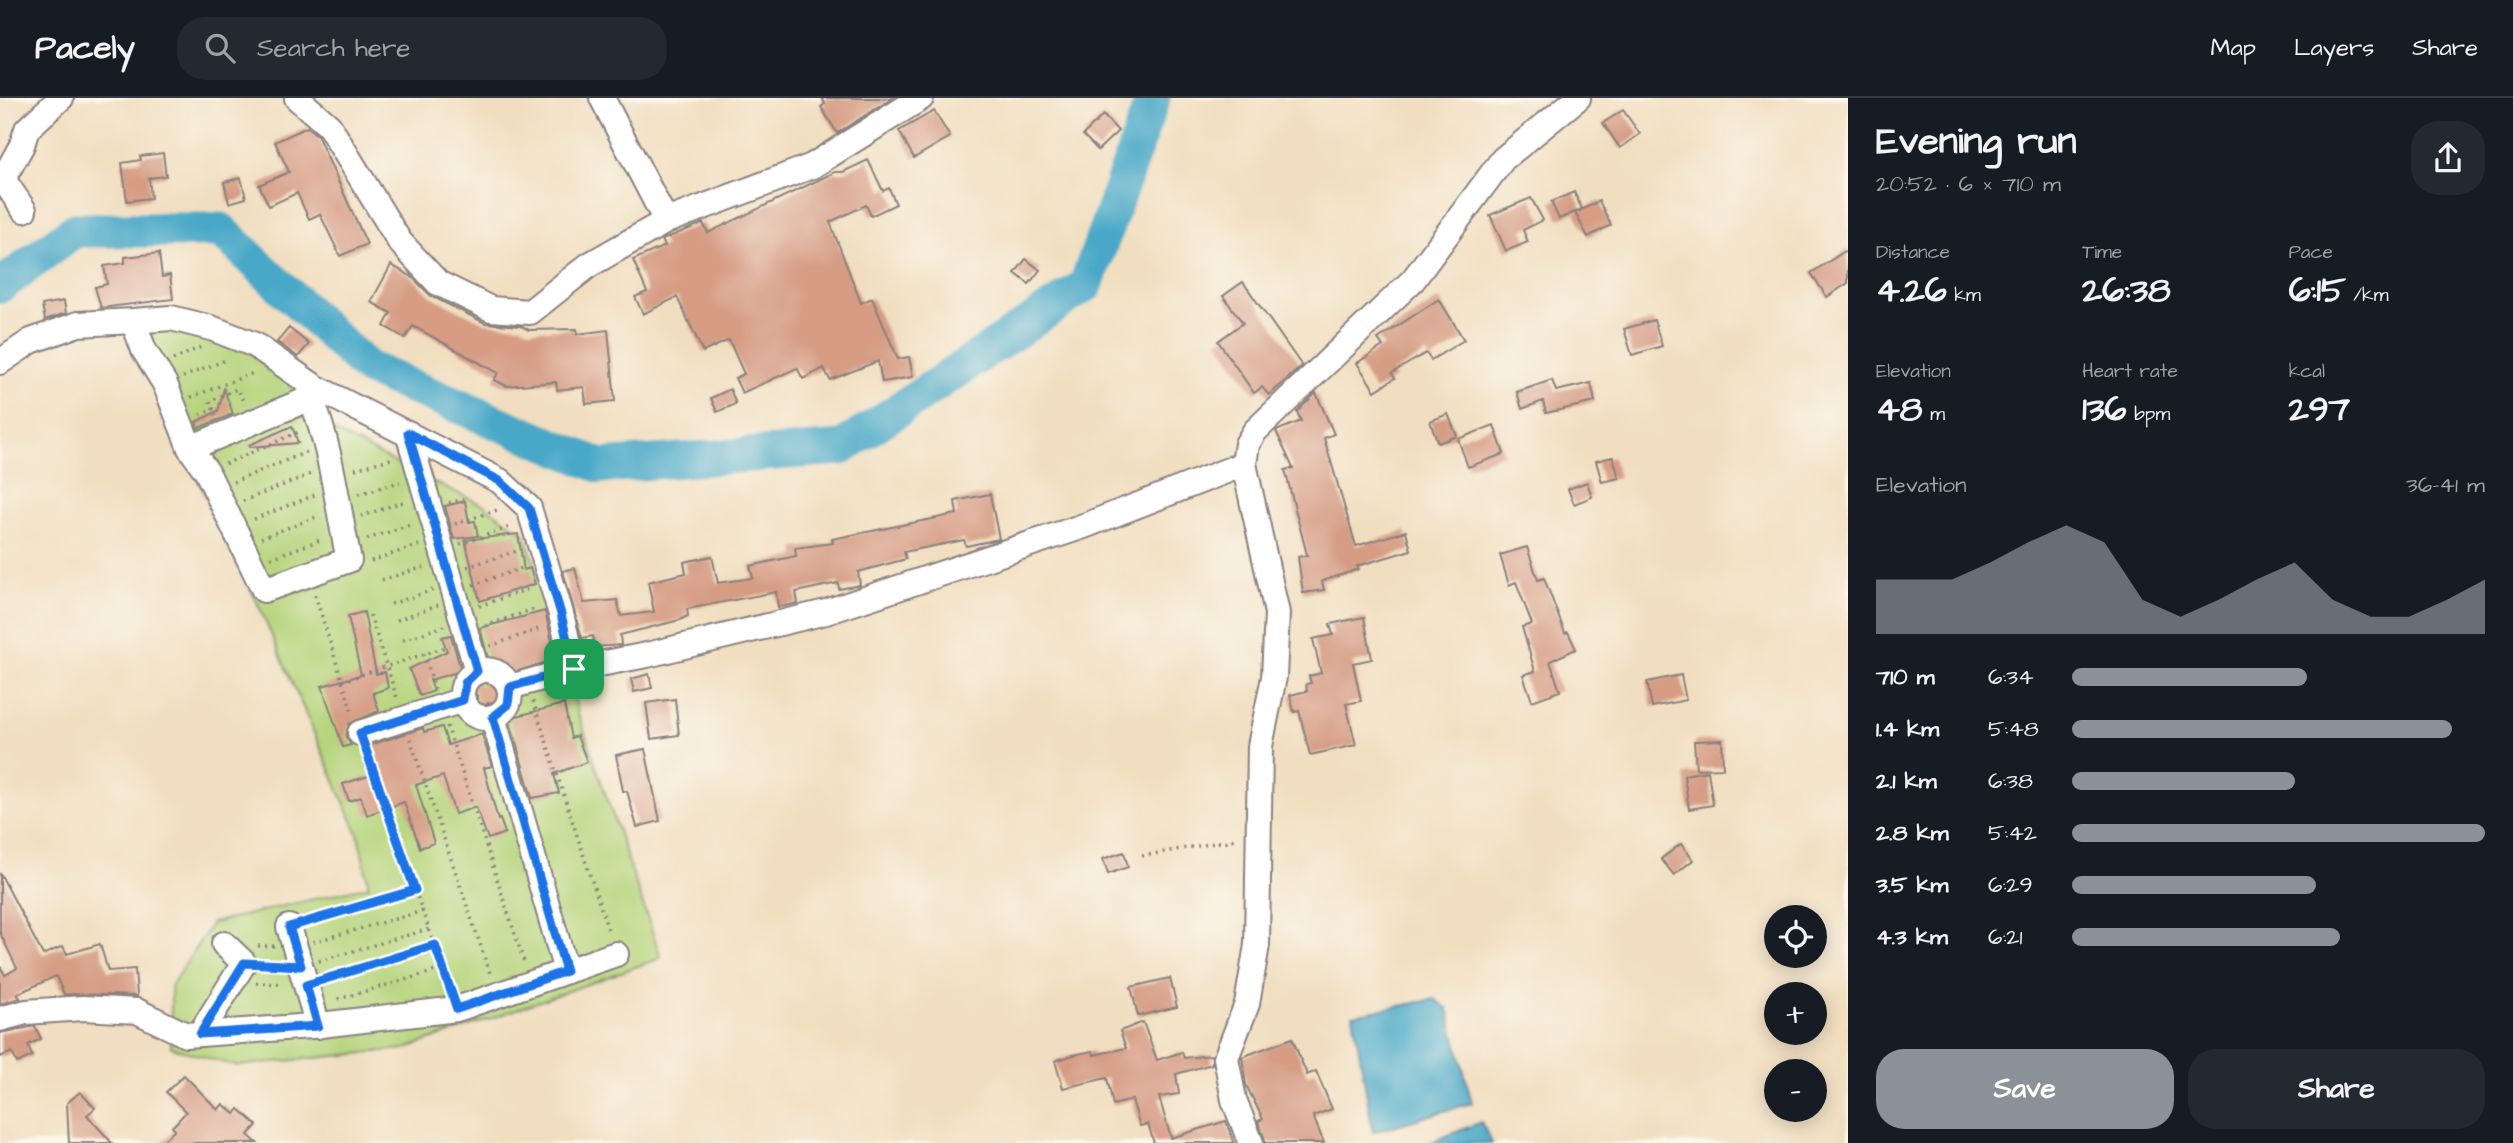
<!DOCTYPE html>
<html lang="en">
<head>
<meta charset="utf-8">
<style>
	:root { --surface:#171b24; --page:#242831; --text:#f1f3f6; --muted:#9ea1a6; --line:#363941; --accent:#8c9099 }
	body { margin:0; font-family:"Architects Daughter",sans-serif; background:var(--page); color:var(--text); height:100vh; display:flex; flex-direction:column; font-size:26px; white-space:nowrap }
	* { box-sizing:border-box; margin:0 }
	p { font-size:23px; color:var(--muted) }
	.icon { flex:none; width:38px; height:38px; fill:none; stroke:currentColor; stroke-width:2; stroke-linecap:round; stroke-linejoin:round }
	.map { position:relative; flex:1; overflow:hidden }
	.panel { display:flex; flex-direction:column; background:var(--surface); width:665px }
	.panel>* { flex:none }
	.controls { position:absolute; left:1764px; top:807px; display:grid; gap:14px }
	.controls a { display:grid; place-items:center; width:63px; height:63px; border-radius:50%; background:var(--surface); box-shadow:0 4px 18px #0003; font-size:35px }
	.pin { position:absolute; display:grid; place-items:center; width:60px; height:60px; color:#fff; margin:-30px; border-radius:14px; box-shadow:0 4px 10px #0006 }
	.round { display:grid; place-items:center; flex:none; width:74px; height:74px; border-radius:28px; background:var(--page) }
	.overview { display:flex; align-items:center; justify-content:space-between; height:119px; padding:0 28px }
	h1 { font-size:38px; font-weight:700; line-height:52px }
	.figures { display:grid; grid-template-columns:repeat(3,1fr); gap:10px; height:119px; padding:7px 28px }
	.figures div { display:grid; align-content:center }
	.figures b { font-size:35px; font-weight:700 }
	.figures small { font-size:19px; font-weight:400 }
	.figures p { font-size:19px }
	.chart { height:196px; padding:14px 28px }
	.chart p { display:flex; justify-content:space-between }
	.chart svg { width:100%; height:126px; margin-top:7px; fill:var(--accent); opacity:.7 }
	.cta { display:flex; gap:14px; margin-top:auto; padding:14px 28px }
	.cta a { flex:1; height:80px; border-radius:28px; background:var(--accent); color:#fff; font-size:28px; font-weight:700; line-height:80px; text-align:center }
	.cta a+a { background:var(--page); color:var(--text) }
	ul { padding:0 28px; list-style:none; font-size:23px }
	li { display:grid; grid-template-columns:112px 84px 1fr; align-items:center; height:52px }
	li i { height:18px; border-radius:9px; background:var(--accent) }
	header { display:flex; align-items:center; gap:42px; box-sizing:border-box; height:98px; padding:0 35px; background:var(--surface); border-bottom:2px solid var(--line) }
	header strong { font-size:33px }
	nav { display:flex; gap:38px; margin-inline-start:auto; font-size:24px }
	.search { width:490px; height:63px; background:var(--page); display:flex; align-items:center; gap:18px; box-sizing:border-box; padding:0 24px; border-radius:28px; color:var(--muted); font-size:26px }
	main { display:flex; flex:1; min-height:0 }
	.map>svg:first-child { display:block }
	.green { fill:#b5d47b; stroke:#6c7b5b; stroke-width:2 }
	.water { fill:#48a8c8; stroke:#356582; stroke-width:2 }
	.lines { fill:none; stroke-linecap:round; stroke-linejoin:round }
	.river { stroke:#48a8c8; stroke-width:35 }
	.building { fill:#d69c84 }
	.minor-casing { stroke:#8a807e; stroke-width:28 }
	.path { stroke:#8a807e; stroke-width:3.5; stroke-dasharray:2 5; stroke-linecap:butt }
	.minor { stroke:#fff; stroke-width:24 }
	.route-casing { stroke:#fff; stroke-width:14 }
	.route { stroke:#1a73e8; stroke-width:9 }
</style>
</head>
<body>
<header>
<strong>Pacely</strong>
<div class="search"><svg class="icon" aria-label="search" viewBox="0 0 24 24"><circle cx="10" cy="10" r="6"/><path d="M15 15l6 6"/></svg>Search here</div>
<nav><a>Map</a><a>Layers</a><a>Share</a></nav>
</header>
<main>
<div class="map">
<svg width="1848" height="1045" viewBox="0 0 1848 1045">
	<rect width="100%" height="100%" fill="#fbf7ec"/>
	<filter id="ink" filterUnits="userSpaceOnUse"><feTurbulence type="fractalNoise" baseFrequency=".0143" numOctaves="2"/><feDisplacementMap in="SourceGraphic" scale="14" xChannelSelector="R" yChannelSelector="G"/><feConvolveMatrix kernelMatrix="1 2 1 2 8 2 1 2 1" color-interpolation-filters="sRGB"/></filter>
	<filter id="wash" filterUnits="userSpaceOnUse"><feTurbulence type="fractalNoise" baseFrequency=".00686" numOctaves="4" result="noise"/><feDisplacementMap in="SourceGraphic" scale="28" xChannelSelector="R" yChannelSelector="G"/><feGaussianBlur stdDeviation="1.57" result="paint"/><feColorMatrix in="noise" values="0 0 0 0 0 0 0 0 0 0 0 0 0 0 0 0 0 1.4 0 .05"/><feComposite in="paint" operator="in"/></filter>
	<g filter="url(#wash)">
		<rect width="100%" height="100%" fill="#f1dec0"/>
		<path class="green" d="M171,227l74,23 57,46 29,36 102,52 51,23 41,29 37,115 16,64 83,245 -256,91 -170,17 -64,-19v-61l41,-63 157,-37 -11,-52 -100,-230 -131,-271z"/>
		<g class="water">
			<path d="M1435,901l13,10 24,94 -99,29 -20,-117z"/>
			<path d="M1481,1024l11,21h-63z"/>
		</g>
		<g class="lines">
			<path class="river" d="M0,188l75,-56h146l146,138 234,98 240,-18 245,-163 67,-187"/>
		</g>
		<g id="blocks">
			<g class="building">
				<path d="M822,0h71l-56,35 -16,-26 4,-3z"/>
				<path d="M1623,12l17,24 -20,14 -17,-25z"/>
				<path d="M934,13l16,26 -36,21 -15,-27z"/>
				<path d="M1103,17l15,16 -20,19 -15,-15z"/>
				<path d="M307,29l10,8 50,109 -27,12 -20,-42 -11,5 -12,-26 -28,13 -10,-21 30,-13 -14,-30z"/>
				<path d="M163,55l3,23 -17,2 2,20 -24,3 -5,-38 19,-3 -1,-4z"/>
				<path d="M868,62l15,31 6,-3 7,16 -25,12 -5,-11 -36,17 31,81 11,-5 26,61 11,-2 4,20 -31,5 -4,-21 -48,19 -6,-12 -21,11 -6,-11 -55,25 -7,-15 9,-4 -15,-34 -26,12 -26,-55 -34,17 -8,-17 12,-5 -14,-32 32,-14 -3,-6 41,-17 5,10 127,-61h8z"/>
				<path d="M241,80l5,20 -17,5 -5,-21z"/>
				<path d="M1574,94l8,17 -23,10 -8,-17z"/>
				<path d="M1531,100l12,22 -20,10 5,12 -22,9 -16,-36z"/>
				<path d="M1599,103l12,24 -23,12 -13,-24z"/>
				<path d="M1848,151v34l-21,14 -16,-24z"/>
				<path d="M159,155l3,24 8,-2 3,24 -72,9 -6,-21 12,-3 -3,-18 21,-3v-6z"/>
				<path d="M1026,161l14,11 -11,14 -14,-11z"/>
				<path d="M391,167l20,11 20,20 54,27 36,3 8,4 48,-1v5l31,-4 7,71 -29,3 -2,-17 -27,3 -1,-8 -49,4 -13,-6 4,-7 -85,-47 -8,12 -21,-12 7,-13 -20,-11z"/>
				<path d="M1243,184l59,84 -33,29 -7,-8 -8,6 -36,-52 25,-18 -20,-27z"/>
				<path d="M1439,201l25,41 -33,20 -5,-7 -34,20 3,5 -20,13 -18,-28 26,-17 -5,-7z"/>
				<path d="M64,203l2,12 -21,7 -3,-15z"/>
				<path d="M1654,222l8,26 -30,9 -8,-26z"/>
				<path d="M289,230l20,16 -11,13 -21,-15z"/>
				<path d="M1552,282l4,11 35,-8 4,19 -49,11 -3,-12 -21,8 -5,-17z"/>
				<path d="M224,291l9,25 -35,14 -2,-6 22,-11z"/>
				<path d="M730,291l6,15 -19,8 -6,-14z"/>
				<path d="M1316,295l18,41 -10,4 32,108 50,-15 5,19 -54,16 2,3 -37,12 2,9 -21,3 -5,-36 9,-2 -22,-85 8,-2 -17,-37 25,-10 -4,-9z"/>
				<path d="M1448,316l9,22 -19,7 -8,-22z"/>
				<path d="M1494,327l10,29 -36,13 -10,-28z"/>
				<path d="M292,328l6,17 -48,4 -1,-2z"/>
				<path d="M1613,359l6,21 -17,4 -6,-21z"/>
				<path d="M1587,384l5,15 -18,7 -6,-15z"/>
				<path d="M990,396l9,45 -33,7 -2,-6 -60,12 2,7 -48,13 2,13 -21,4 -1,-6 -42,9 2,11 -8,2 -12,2 -2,-15 -89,17 1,7 -8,4 -60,15 1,10 -27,2 -1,-11 -11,2 -19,-67 12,-3 9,35 33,-3 4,16 33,-4 -6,-30 38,-9 -2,-11 28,-6 6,27 35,-5 -3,-12 46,-10 -1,-8 38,-5 -1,-4 125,-25 -2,-13z"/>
				<path d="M465,403l4,21 6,-1 3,15 -24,3 -9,-33z"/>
				<path d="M518,436l6,36 6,-2 5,16 -55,17 -15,-61z"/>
				<path d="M1527,449l11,33 6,-2 21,55 3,-1 8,17 -26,12 10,30 -28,10 -9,-26 12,-4 -13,-44 10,-3 -16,-42 -7,3 -9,-30z"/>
				<path d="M545,513l11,48 -57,18 -3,13 10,11v10l-10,-9 -8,1 -9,9 -3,-1 1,-15 -8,-13 13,2 10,-11 -12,-46z"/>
				<path d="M364,514l12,62 9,-2 3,16 -15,5 6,18 -30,13 -3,13 5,8 -8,2 -21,-61 39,-11 -13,-59z"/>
				<path d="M1364,519l8,42 -19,4 8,38 -15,3 10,41 -46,10 -11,-44 -5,1 -4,-17 17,-4 -1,-7 5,-1 -2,-7 12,-3 -8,-34 20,-4 -3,-11z"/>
				<path d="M451,537l10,36 -31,9 4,11 -14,5 -11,-27 38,-18 -5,-14z"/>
				<path d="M649,576l3,14 -18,4 -3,-13z"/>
				<path d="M1681,577l5,25 -34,7 -5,-25z"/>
				<path d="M675,601l4,36 -28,4 -5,-36z"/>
				<path d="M564,606l7,34 6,-2 10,26 -33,12 5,19 -27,5 -23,-80z"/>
				<path d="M442,629l6,18 34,-11 10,32 -8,2 14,52 2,-1 5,14 -17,6 -12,-32 -21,7 -12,-38 -27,9 18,58 -14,5 -16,-46 -37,13 -6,-18 -12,4 -6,-17 32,-10 -8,-28 56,-18 1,4z"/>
				<path d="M1722,642l1,28 -27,1 -2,-28z"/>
				<path d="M645,651l15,72 -23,6 -10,-36h-4l-7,-36z"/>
				<path d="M1708,673l5,34 -24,4 -5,-34z"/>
				<path d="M1681,746l12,16 -19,15 -13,-16z"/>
				<path d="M1124,754l4,15 -20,7 -5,-15z"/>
				<path d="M0,775l43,82 20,-9 4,8 33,-10 8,27 27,-2 2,27 -73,-2 -8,-18 -39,18 3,4 -20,6v-38l5,9 12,-7 -17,-35z"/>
				<path d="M1170,880l7,29 -39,9 -7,-29z"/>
				<path d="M1143,924l14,38 25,-8 2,6 28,-3v9l-36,10 3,20 -20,3 12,41 55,-17 8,22h-80l-6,-19 -8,2 -8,-26 -19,5 -6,-27 -44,10 -8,-27 18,-6 20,-4 1,4 32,-7 -6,-17z"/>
				<path d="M35,928l6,13 -13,6 4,11 -15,7 -5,-11 -12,5v-24z"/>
				<path d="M1292,940l15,37 9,-4 16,38 -19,7 11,27h-58l-8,-22 5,-2 -17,-34 -4,-28z"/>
				<path d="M184,977l34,35 5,-6 12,10 4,-5 18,16 -9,10 9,8h-97l15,-13 -3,-3 14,-15 -20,-20z"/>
				<path d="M80,994l15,16 -8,7 25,28h-43l-2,-40z"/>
			</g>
		</g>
	</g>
	<g filter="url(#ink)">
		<use href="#blocks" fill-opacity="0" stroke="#8a807e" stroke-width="2"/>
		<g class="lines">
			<g class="minor-casing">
				<g id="minor">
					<path d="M297,0l32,28 71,116 38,41 53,26 39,3 59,-47 77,-44 146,-55 109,-68"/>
					<path d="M602,0l64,123"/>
					<path d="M24,112l-19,-28 1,-8 16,-29 5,-16 34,-31"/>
					<path d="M133,223l11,29 21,34 25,64 17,24 57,118 85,-30c-12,-55 -17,-109 -38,-162"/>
					<path d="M0,264l31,-21 47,-17 55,-3 38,-3 40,10 44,17 60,42 185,94 29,27 32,106 13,55 73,-14 179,-43 258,-86 160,-62"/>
					<path d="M408,335l69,238"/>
					<path d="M190,350l121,-50 4,-11"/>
					<circle cx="486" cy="596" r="24"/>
					<path d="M510,589l64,-18"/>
					<path d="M493,619l73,254"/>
					<path d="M360,635l103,-33"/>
					<path d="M289,829l29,99"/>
					<path d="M0,921l26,-7 57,-4 54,3 49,24 126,-9 145,-17 159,-55"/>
					<path d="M200,936l44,-71 -20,-19"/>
					<path d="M1251,1045l-17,-43 -8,-42 21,-54 10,-59 3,-199 14,-69 3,-64 -33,-149 3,-20 8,-13 158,-151 90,-121 75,-61"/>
				</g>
			</g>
			<g class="path">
				<path d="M173,262l28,-13"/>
				<path d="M183,279l45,-18"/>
				<path d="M191,299l65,-25"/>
				<path d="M200,317l14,-6"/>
				<path d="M216,318l-6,-15 27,-12 9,15"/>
				<path d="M225,366l76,-33"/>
				<path d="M355,371l39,-11"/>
				<path d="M233,384l74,-30"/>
				<path d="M359,396l41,-12"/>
				<path d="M243,403l68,-27"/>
				<path d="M449,405l18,-5"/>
				<path d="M361,418l45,-15"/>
				<path d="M254,421l61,-24"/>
				<path d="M455,426l45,-15"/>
				<path d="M261,440l58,-22"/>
				<path d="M367,441l46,-15"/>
				<path d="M460,446l53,-18"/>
				<path d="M271,460l52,-19"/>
				<path d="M371,463l48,-16"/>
				<path d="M467,469l53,-17"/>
				<path d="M382,482l42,-13"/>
				<path d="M473,487l52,-18"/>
				<path d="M315,497l38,120"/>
				<path d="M391,506l42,-14"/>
				<path d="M479,508l52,-18"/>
				<path d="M370,517l27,83"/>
				<path d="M397,522l41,-15"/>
				<path d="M485,528l52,-18"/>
				<path d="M403,542l41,-14"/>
				<path d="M490,548l52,-18"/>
				<path d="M424,556l11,35"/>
				<path d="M342,583l107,-35"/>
				<path d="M533,603l76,232"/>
				<path d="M447,628l78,239"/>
				<path d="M410,641l81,237"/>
				<path d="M366,654l84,237"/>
				<path d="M1142,758l95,-17"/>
				<path d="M308,823l107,-31"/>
				<path d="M313,844l110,-31"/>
				<path d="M258,848h17"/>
				<path d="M319,863l110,-32"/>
				<path d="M325,881l110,-34"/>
				<path d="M256,885l27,1"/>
				<path d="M338,901l105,-30"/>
			</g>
			<use href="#minor" class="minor"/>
		</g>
	</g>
	<g class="lines" filter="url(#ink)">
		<g class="route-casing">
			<path id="route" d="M408,335l92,48 29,27 32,106 13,55 -64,18 -2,18 -15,12 73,254 -109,38 -22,-64 -129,40 12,41 -118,8 44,-71 57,3 -12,-39 126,-37 -55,-157 103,-33 2,-17 12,-12z"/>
		</g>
		<use href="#route" class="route"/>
	</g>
</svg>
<div class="controls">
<a><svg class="icon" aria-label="locate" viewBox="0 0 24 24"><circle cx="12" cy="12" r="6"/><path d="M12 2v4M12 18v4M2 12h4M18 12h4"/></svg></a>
<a>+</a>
<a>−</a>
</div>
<div class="pin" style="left:574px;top:571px;background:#1e9e55"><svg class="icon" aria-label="arrive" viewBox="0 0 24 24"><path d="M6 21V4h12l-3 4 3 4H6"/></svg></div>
</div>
<section class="panel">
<div class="overview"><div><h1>Evening run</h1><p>20:52 · 6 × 710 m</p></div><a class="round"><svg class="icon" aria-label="share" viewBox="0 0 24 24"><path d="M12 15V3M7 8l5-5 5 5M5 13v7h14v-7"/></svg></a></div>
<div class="figures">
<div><p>Distance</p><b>4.26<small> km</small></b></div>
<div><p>Time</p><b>26:38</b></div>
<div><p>Pace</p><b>6:15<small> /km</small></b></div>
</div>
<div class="figures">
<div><p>Elevation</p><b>48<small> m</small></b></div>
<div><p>Heart rate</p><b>136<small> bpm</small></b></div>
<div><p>kcal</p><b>297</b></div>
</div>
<div class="chart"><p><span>Elevation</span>36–41 m</p>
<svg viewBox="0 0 160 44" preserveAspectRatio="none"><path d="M0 44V25L10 25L20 25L30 19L40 12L50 6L60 12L70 32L80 38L90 32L100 25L110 19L120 32L130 38L140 38L150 32L160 25V44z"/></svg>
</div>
<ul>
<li><b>710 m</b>6:34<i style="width:57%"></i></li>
<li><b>1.4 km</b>5:48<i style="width:92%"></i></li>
<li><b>2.1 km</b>6:38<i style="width:54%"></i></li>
<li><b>2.8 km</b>5:42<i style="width:100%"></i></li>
<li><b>3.5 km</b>6:29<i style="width:59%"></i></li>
<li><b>4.3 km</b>6:21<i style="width:65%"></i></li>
</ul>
<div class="cta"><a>Save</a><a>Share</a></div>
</section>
</main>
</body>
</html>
